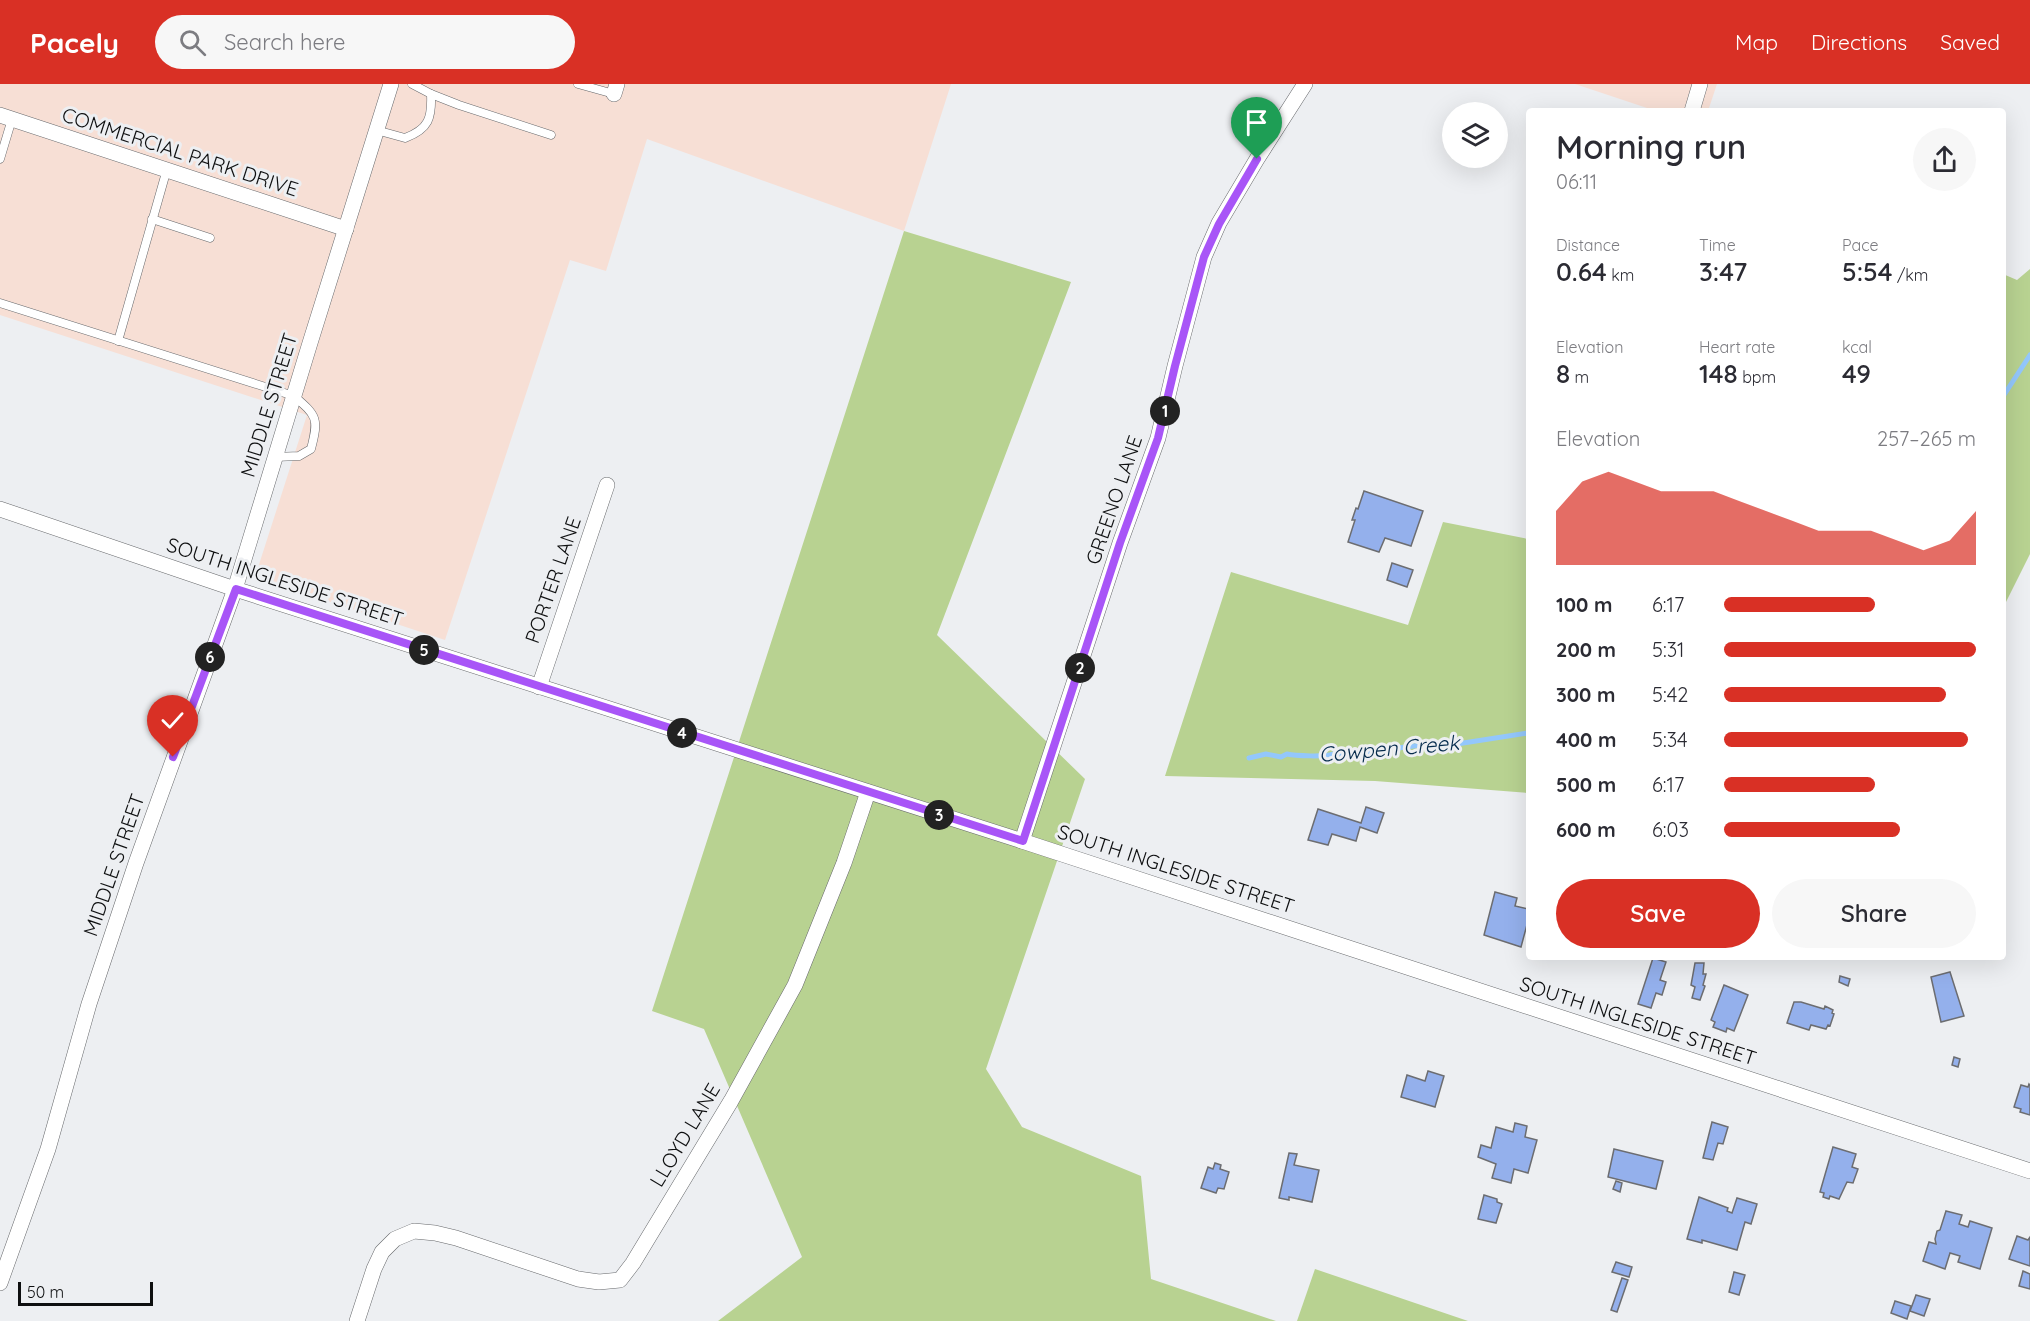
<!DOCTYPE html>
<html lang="en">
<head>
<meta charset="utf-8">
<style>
	:root { --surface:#fff; --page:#f7f7f7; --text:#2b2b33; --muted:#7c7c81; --accent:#d93025 }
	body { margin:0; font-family:Quicksand,sans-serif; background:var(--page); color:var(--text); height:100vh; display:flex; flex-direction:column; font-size:22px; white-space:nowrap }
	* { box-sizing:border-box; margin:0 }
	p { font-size:20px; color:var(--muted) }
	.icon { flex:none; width:33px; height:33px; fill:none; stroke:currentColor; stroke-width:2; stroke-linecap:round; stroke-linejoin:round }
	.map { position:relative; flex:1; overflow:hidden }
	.drawer { position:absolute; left:1526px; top:24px; width:480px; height:852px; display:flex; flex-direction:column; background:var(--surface); border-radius:6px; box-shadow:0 6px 24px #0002 }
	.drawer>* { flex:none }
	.buttons { position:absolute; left:1442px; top:18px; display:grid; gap:12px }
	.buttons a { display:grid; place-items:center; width:66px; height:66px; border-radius:50%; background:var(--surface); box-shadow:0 6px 24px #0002; font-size:30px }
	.scale { position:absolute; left:18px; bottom:15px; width:135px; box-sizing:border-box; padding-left:6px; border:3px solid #0e0f10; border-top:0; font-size:16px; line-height:21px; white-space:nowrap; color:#0e0f10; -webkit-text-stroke:4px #edeff2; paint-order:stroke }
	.pin { position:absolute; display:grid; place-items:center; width:51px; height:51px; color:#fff; margin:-62px -26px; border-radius:50% 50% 50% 0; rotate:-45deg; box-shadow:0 0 6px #0007 }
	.pin .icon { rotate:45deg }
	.km { position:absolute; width:30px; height:30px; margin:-15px; border-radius:50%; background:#222; color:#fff; font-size:16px; line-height:30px; text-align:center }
	.round { display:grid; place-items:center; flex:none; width:63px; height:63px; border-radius:32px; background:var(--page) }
	.summary { display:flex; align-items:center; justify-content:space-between; height:102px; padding:0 30px }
	h1 { font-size:33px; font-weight:600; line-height:45px }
	.figures { display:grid; grid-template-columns:repeat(3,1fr); gap:9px; height:102px; padding:6px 30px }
	.figures div { display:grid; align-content:center }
	.figures b { font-size:26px; font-weight:600 }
	.figures small { font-size:16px; font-weight:400 }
	.figures p { font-size:16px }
	.chart { height:168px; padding:12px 30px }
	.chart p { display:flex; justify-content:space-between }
	.chart svg { width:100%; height:108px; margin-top:6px; fill:var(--accent); opacity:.7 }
	.cta { display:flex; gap:12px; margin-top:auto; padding:12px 30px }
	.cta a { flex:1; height:69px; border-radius:36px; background:var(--accent); color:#fff; font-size:24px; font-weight:600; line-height:69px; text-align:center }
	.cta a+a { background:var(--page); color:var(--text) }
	ul { padding:0 30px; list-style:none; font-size:20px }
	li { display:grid; grid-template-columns:96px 72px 1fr; align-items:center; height:45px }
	li i { height:15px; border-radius:8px; background:var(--accent) }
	header { display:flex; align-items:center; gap:36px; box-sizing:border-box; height:84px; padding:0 30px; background:var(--accent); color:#fff }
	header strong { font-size:28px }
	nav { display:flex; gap:33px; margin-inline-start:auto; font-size:21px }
	.search { width:420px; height:54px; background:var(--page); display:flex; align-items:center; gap:15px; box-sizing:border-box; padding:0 21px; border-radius:33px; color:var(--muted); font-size:22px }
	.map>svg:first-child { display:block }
	.commercial { fill:#f7dfd5 }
	.green { fill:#b8d291 }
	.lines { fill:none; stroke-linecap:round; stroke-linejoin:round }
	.stream { stroke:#93c7fc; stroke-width:5 }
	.building { fill:#94b0ec; stroke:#6c6d71; stroke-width:1.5 }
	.lane-casing { stroke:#67696c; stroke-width:9 }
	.street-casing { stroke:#67696c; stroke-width:16 }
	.lane { stroke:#fff; stroke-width:8 }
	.street { stroke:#fff; stroke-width:15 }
	.route-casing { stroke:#fff; stroke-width:12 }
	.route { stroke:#a855f7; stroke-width:8 }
	.labels { text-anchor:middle; stroke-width:6; stroke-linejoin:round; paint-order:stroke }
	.street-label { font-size:20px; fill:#0e0f10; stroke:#edeff2 }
	.water-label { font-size:21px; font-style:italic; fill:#052b4c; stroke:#edeff2 }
</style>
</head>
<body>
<header>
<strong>Pacely</strong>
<div class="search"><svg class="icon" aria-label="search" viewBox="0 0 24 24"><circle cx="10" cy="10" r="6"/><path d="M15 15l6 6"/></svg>Search here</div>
<nav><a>Map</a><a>Directions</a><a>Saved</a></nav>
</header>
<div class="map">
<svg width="2030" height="1237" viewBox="0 0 2030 1237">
	<rect width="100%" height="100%" fill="#edeff2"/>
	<g class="commercial">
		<path d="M0,0h951l-47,147 -257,-92 -41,132 -36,-11 -125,380 -190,-63 52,-162 -307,-100z"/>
		<path d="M1575,0h142l-9,27h-52z"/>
	</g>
	<g class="green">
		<path d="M904,147l167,51 -134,353 148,144 -99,290 36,58 119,49 10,103 125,42h-558l84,-64 -98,-228 -52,-18z"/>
		<path d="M2030,185v285l-27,54v-334l14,6z"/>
		<path d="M1443,438l85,17v254l-153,-12 -210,-5 66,-204 177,53z"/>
		<path d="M1315,1185l153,52h-171z"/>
	</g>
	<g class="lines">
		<g class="stream">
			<path d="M2002,314l28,-43"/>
			<path d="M1249,674l17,-4 15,3 6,-3c8,2 39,3 46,0 10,0 40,-4 47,-2l12,-6 6,2 31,-4 15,2 84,-13"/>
		</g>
	</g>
	<g class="building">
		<path d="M1364,407l59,20 -12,35 -26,-8 -6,14 -31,-10 7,-22h-3l4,-12 2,1z"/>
		<path d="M1392,479l21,7 -6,17 -20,-7z"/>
		<path d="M1366,723l18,6 -7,20 -17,-6 -4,14 -24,-7 -4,11 -20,-5 10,-31 43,14z"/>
		<path d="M1495,808l22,6 -2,8 13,3v12l-7,26 -37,-12z"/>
		<path d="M1653,874l13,4 -6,18 6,2 -4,13 -6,-2 -5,15 -13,-4z"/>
		<path d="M1695,879h9l-1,11h3l-3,11 2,1 -5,14 -8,-2 3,-11 -4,-2z"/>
		<path d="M1950,888l14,44 -23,6 -10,-45z"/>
		<path d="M1840,892l10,3 -2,7 -9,-4z"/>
		<path d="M1724,901l24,10 -14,36 -7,-3 -1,4 -13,-5 2,-5 -4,-2z"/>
		<path d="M1794,918h7l23,7 1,-3 8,4 -1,3 2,1 -4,12 -2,-1 -2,4 -15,-4 -2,5 -22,-7z"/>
		<path d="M1954,973l6,2 -2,8 -6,-2z"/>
		<path d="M1428,987l16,5 -9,31 -34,-10 6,-22 18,6z"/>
		<path d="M2029,1000l1,1v30l-10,-3 1,-3 -7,-2 7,-22 7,2z"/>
		<path d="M1712,1038l16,5 -5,17 -5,-1 -5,17 -10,-2z"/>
		<path d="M1515,1039l12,3 -2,11 12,3 -9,33 -14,-4 -3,14 -19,-5 4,-14 -18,-7 3,-12 10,3 5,-21 17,5z"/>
		<path d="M1833,1063l23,7 -4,13 6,2 -5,14 -6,-1 -8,17 -9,-3 -1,3 -6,-2 1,-4 -4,-1z"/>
		<path d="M1614,1065l49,12 -7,28 -48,-12z"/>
		<path d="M1289,1069l8,1 -3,11 25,5 -7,32 -23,-5v3l-10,-2z"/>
		<path d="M1215,1079l6,2 -1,4 9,3 -5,17 -6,-1 -2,5 -15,-5 7,-21 5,2z"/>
		<path d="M1616,1097l6,2 -2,9 -7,-3z"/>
		<path d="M1484,1111l13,4v3l5,2 -6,19 -18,-4z"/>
		<path d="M1699,1113l29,11 -1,3 5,2 5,-15 20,6 -6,20 -6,-2 -8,28 -35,-10v3l-15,-4z"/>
		<path d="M1946,1127l16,4 -3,9 9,3 2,-6 22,7 -12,41 -22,-7 2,-6 -10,-3 -5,16 -22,-8 6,-19 7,2 -1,-5 2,-8 3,-1z"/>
		<path d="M2017,1152l11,4 2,-3v29l-21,-7z"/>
		<path d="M1616,1178l16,5 -3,10 -17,-5z"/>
		<path d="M2023,1187l7,3v15l-11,-3z"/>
		<path d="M1734,1188l11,3 -6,20 -10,-3z"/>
		<path d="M1622,1194l6,2 -11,32 -6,-2z"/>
		<path d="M1916,1211l14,4 -6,17 -14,-5z"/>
		<path d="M1895,1217l16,5 -4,13 -16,-6z"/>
	</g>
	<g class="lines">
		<g class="lane-casing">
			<g id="lane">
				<path d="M578,0l36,10"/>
				<path d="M431,10l28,11 92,30"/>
				<path d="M376,46l29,8c24,-9 27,-20 26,-44l-19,-10"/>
				<path d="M0,75l12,-40"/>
				<path d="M152,135l58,19"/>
				<path d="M0,219l294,93c23,20 25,22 17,53l-12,7 -24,1"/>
				<path d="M118,257l49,-172"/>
			</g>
		</g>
		<g class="street-casing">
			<g id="street">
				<path d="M614,10l3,-10"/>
				<path d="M1692,27l8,-27"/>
				<path d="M0,31l346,114"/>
				<path d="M0,425l235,80 787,252 1008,330"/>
				<path d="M539,603l68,-202"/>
				<path d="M1022,757l98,-298 38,-105 17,-72 29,-109 15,-34 38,-64 48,-75"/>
				<path d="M0,1199l48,-134 41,-145 47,-141 99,-274 75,-246 81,-259"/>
				<path d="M357,1237l17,-52 8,-17 13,-13 19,-8 21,2 21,5 122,41 21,3 21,-2 13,-17 98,-162 64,-116 49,-122 24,-71"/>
			</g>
		</g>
		<use href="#lane" class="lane"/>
		<use href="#street" class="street"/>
	</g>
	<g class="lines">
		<g class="route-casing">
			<path id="route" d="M173,673l63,-168 787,252 97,-298 38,-105 17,-72 29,-109 15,-33 38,-65"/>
		</g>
		<use href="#route" class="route"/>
	</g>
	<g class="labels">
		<g class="street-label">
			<text transform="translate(180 68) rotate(18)" y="7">COMMERCIAL PARK DRIVE</text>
			<text transform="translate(269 321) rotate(-73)" y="7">MIDDLE STREET</text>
			<text transform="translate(1114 416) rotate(-71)" y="7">GREENO LANE</text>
			<text transform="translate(553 496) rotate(-71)" y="7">PORTER LANE</text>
			<text transform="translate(285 498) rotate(18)" y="7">SOUTH INGLESIDE STREET</text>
			<text transform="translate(114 781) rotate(-71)" y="7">MIDDLE STREET</text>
			<text transform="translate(1176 785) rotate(18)" y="7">SOUTH INGLESIDE STREET</text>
			<text transform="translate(1638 937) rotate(18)" y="7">SOUTH INGLESIDE STREET</text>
			<text transform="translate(685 1051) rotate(-59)" y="7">LLOYD LANE</text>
		</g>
		<g class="water-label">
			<text transform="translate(1389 665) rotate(-5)" y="7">Cowpen Creek</text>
		</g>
	</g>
</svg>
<div class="buttons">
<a><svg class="icon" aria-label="layers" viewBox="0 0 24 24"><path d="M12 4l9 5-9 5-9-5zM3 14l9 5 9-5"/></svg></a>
</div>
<div class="scale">50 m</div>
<div class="pin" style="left:1257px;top:75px;background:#1e9e55"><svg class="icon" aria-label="arrive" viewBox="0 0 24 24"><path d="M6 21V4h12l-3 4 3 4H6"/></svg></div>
<div class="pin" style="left:173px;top:673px;background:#d93025"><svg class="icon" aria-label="check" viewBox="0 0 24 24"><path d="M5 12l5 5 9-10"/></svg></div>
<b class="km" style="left:1165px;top:327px">1</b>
<b class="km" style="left:1080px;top:584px">2</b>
<b class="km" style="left:939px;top:731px">3</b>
<b class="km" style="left:682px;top:649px">4</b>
<b class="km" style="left:424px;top:566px">5</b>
<b class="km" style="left:210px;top:573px">6</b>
<section class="drawer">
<div class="summary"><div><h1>Morning run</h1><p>06:11</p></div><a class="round"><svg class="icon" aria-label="share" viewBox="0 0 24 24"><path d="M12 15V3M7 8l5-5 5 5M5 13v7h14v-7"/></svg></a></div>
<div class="figures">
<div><p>Distance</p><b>0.64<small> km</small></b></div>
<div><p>Time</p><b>3:47</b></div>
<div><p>Pace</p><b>5:54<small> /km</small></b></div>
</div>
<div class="figures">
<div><p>Elevation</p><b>8<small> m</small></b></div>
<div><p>Heart rate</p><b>148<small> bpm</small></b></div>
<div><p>kcal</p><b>49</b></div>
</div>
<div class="chart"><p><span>Elevation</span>257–265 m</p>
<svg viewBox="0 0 160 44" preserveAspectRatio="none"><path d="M0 44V22L10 10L20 6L30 10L40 14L50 14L60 14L70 18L80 22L90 26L100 30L110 30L120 30L130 34L140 38L150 34L160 22V44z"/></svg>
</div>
<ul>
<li><b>100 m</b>6:17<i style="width:60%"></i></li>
<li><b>200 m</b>5:31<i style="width:100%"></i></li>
<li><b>300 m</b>5:42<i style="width:88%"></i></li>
<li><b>400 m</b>5:34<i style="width:97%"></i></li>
<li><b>500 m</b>6:17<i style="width:60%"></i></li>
<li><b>600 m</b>6:03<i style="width:70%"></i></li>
</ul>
<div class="cta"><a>Save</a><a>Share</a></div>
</section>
</div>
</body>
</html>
